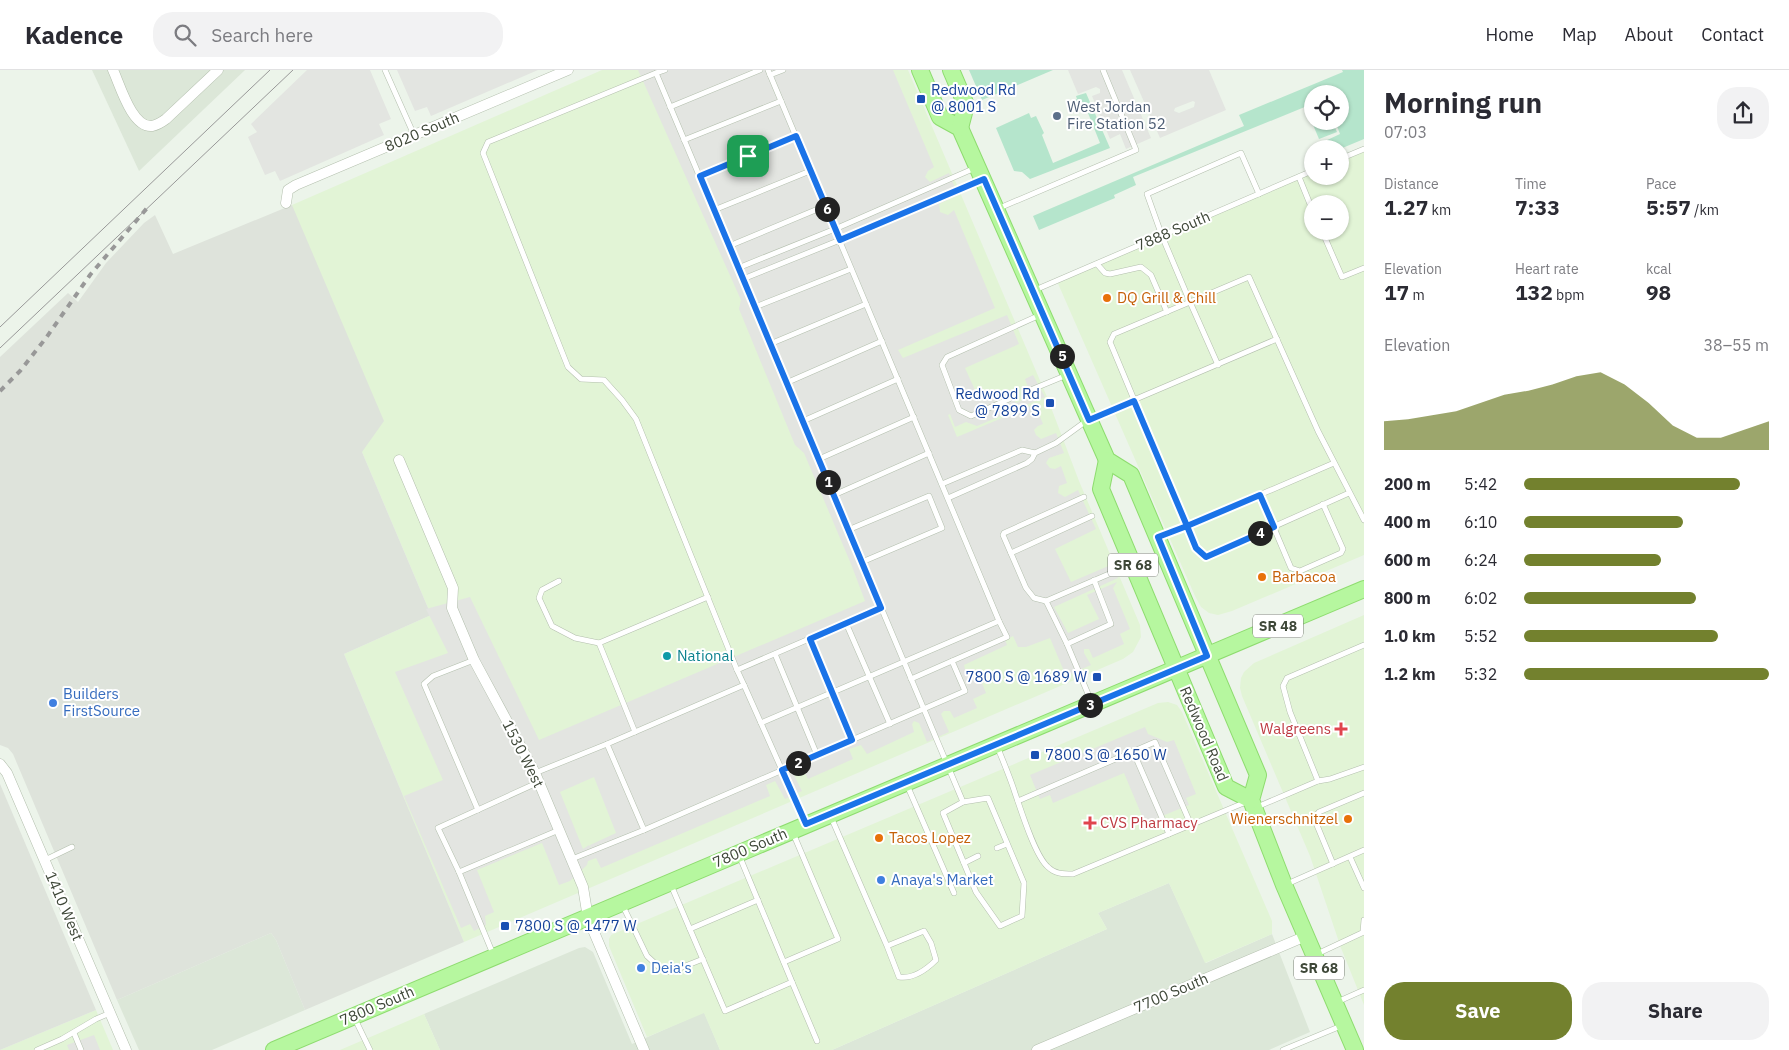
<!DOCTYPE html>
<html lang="en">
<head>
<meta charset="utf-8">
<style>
	:root { --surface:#fff; --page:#f2f2f3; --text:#2b2b33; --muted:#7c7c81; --line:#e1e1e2; --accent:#73812e }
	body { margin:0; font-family:"IBM Plex Sans",sans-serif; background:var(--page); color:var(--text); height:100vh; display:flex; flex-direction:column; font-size:19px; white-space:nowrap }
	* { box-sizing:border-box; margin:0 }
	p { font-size:16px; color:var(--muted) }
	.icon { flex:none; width:28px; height:28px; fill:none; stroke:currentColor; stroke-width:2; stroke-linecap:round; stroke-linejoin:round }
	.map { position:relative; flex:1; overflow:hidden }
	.panel { display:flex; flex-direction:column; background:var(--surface); width:425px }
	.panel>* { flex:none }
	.buttons { position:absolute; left:1304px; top:15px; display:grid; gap:10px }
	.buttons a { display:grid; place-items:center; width:45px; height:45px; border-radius:50%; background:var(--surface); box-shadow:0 1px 4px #0004; font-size:25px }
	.pin { position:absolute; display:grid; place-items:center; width:42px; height:42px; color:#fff; margin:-21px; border-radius:10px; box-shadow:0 2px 8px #0006 }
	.km { position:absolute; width:25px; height:25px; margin:-12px; border-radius:50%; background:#222; color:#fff; font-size:14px; line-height:25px; text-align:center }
	.round { display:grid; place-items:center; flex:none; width:52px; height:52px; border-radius:20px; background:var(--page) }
	.summary { display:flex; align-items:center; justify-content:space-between; height:85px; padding:0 20px }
	h1 { font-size:28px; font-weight:700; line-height:38px }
	.metrics { display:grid; grid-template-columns:repeat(3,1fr); gap:8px; height:85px; padding:5px 20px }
	.metrics div { display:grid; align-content:center }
	.metrics b { font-size:21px; font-weight:700 }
	.metrics small { font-size:14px; font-weight:400 }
	.metrics p { font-size:14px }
	.chart { height:140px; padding:10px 20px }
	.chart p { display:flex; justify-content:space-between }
	.chart svg { width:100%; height:90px; margin-top:5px; fill:var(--accent); opacity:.7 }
	.action { display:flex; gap:10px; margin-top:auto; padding:10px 20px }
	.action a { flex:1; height:58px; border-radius:20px; background:var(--accent); color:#fff; font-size:20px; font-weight:700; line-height:58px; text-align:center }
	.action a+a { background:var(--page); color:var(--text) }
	ul { padding:0 20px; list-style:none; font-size:16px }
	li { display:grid; grid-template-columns:80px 60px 1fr; align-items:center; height:38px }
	li i { height:12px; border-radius:6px; background:var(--accent) }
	header { display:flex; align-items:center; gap:30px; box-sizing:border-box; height:70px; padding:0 25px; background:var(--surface); border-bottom:1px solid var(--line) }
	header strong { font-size:24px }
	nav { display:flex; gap:28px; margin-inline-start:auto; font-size:18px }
	.search { width:350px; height:45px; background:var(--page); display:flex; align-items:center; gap:12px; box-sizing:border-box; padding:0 18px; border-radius:20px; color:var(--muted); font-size:19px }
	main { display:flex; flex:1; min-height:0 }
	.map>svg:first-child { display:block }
	.residential { fill:#dce7d8 }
	.commercial { fill:#e2f4d6; fill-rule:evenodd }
	.industrial { fill:#dee3db }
	.green { fill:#b5e5cc }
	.parking { fill:#e3e5e1; fill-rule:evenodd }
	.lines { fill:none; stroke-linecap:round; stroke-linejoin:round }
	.lane-casing { stroke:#b3bfad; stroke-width:6 }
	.street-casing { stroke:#b3bfad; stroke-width:11 }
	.primary-casing { stroke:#8edc6f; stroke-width:18 }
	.lane { stroke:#fff; stroke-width:5 }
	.street { stroke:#fff; stroke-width:10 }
	.primary { stroke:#b6f79f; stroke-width:16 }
	.tram { stroke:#989898; stroke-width:1 }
	.rail { stroke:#989898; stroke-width:4; stroke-dasharray:6 6; stroke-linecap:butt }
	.route-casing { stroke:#fff; stroke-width:10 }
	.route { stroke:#1a73e8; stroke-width:6 }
	.transit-dot { fill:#1a4fb4; stroke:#fff; stroke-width:2 }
	.service-dot { fill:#5c6f8a; stroke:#fff; stroke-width:2 }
	.food-dot { fill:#e8710a; stroke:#fff; stroke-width:2 }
	.culture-dot { fill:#0f9aa8; stroke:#fff; stroke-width:2 }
	.shop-dot { fill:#3f7fe0; stroke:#fff; stroke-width:2 }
	.health-dot { fill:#e0444e; stroke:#fff; stroke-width:2 }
	.labels { text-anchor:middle; stroke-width:4; stroke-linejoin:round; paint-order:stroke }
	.shield { fill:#fff; stroke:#787e74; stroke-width:1 }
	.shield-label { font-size:14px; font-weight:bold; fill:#3e4738 }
	.transit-label { font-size:15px; fill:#164399; stroke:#fff; text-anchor:start }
	.service-label { font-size:15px; fill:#4e5e75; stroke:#fff; text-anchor:start }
	.street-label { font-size:15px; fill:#3e4738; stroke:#fff }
	.food-label { font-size:15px; fill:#c56008; stroke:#fff; text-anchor:start }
	.culture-label { font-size:15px; fill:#0d838f; stroke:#fff; text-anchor:start }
	.shop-label { font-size:15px; fill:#366cbe; stroke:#fff; text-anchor:start }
	.health-label { font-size:15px; fill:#be3a42; stroke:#fff; text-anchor:end }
</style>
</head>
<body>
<header>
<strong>Kadence</strong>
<div class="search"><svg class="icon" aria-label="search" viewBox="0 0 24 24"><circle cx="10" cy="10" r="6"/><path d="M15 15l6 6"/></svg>Search here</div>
<nav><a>Home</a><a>Map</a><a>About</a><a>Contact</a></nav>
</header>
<main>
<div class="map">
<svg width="1364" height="980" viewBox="0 0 1364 980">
	<rect width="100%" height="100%" fill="#ecf4ea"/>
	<g class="residential">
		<path d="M92,0h153l-106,101z"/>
		<path d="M1169,813l37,80 66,-29 38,98 -41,18h-437l275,-121 -9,-16z"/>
		<path d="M271,863l5,7 29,70 -93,40h-73l-22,-50z"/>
		<path d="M585,877l8,5 39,92 72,-32 16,38h-280l-16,-36 155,-66z"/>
	</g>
	<g class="commercial">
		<path d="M602,0h306l139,327 32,84 61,144 1,12 -8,15 -10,7 -659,283 -120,-288 87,-39 -69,-163 -70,-247z"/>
		<path d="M1364,79v406l-132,56 -14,4 -9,-2 -8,-6 -6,-11 -139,-317 256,-108v5h28v-17zM1312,134h28v27h-28z"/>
		<path d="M1364,545v390l-23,-57 -31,-92 -68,-160 -2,-8 1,-10 3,-6 10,-9z"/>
		<path d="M1168,632l9,3 5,7 90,209v13l-67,29 -36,-80 -71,30 9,16 -275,121h-112l-16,-37 -57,24 -38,-91v-7l2,-4 547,-232z"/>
		<path d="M96,940l17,40h-113z"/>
		<path d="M424,944l16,36h-100z"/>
	</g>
	<g class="industrial">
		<path d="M292,135l92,216 -22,31 69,163 -87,39 120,288 -159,68 -29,-70 -5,-7 -154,67 -104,-246 -5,-6 -8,-3v-388l68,-64 10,9 28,-39 38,-40 11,-8 18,39z"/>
		<path d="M0,714l96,226 -96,40z"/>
	</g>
	<g class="green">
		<path d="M969,0h84l-71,30z"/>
		<path d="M1342,0h22v69l-24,10h-16l-3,-6 19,-9 -5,-13h5v-27h-28v10l-179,73 3,8 -22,10 1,3 -76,32 -6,-14 211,-90 -5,-11 104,-43z"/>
		<path d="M1086,23l24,55 -80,31 -8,-7 -8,-1 -18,-43 33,-15 2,5 5,-2 8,17 -2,2 11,28 47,-20 -16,-40 -5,-2 -5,2 -1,-2 4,-2 -1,-3z"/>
		<path d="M1311,50l21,1 5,11 -18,7z"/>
	</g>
	<g class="parking">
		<path d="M307,0h63l21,49 -12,5 5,11 -104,46 -5,-10 -10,4 -17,-38 9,-5 -6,-8z"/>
		<path d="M397,0h141l-107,46 -4,-9 -12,4z"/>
		<path d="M638,0h255l41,97 -6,4 -3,6 5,5 19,-9 9,22 -19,9 1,8 8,3 6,-5 41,98 -97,42 5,8 104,-43 12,29 -54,24 15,33 28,-12 8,14 15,-7 -6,-17 8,-4 12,22 -68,29 -11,-4 -11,5 -5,-13 -2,1 9,22 78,-33 8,20 -5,2 -4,4 2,5 5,4 15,-6 8,20 -15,5 -3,5 4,5 5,1 6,-3 6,17 -8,3 -1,7 7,4 13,-7 18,39 -41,20 16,33 42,-18 5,14 -64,29 14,26 31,-14 -12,-24 30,-13 -4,6 17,41 -10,5 4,10 -31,14 -4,-9h-5v4l7,12 -25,11 -16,-38 -24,9h-8l-5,-11 -8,4 2,5 -43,20 2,9 11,-3 9,22 -13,6 4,9 -23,10 -4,-7h-6l-3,3 8,18 -22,10 -8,-19 -5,-2 -2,3 2,8 -47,22 -6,-9 -12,4 4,10 -45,20 -5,-10 -10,4 9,18 -17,8 -10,-18 -9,4 4,11 -169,72 -5,-10 -8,3 -1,4 -17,16 -11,4 -17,-42 -65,27 17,42 -9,4 1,9 -12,6 -4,-7 -9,4 -57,-132 39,-16 -48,-108 53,-19 -22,-44 44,-12 69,143 326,-139 -14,-37 -47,-111 -9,-8 -56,-136 2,-9zM594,707l22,56 -26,12 1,3 -2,-3 -6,4 -23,-57z"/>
		<path d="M1068,0h54l29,68 -25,11 -6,-15 -10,5 -18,-43 8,-3v-4l-4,-2 -18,7z"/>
		<path d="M1130,0h79l17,40 -66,28zM1193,31l2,1 -1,5 -15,6 -5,-2 1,-3z"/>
		<path d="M1145,657l3,7 19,8 7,-2 22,54 -10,4 3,7 -44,18 -21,-50 -71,30 -3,-8 -10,4 -10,-24z"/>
		<path d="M94,965l6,15h-31l-2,-5z"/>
	</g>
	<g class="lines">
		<g class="lane-casing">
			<g id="lane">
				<path d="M385,0l29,65"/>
				<path d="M665,0l-9,3 307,729"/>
				<path d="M656,3l-168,69 -5,11 85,214 13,12 23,1 18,20 14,19 101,251"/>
				<path d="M770,5l13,-5"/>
				<path d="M670,37l90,-37"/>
				<path d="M684,70l97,-39"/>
				<path d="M1340,89l24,-10"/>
				<path d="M700,107l96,-41"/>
				<path d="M1299,107l13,32"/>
				<path d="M1259,124l-18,-41 -94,41 15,42 28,66 59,-25 69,154 46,89"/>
				<path d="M997,139l139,-59 -33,-80"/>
				<path d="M714,140l96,-39"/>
				<path d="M1322,161l20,46 22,-9"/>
				<path d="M729,176l96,-40"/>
				<path d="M1097,194l8,9 5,1 31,-7 10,8 16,37"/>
				<path d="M738,198l97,-39 140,-61"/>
				<path d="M743,209l97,-39 140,-60"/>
				<path d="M1035,220l277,-119"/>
				<path d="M755,237l96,-38"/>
				<path d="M770,274l96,-40"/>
				<path d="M1218,295l-28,-63 -76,32 -4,8 86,206 10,9 143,-64"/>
				<path d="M786,313l96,-42"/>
				<path d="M1033,319l34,-14"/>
				<path d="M1009,329l-38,17 -12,-6 -17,-45 5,-8 93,-42"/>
				<path d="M803,351l95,-42"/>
				<path d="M819,389l95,-42"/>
				<path d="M942,414l80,-34 13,3"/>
				<path d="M834,425l95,-42"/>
				<path d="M1260,425l31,73 9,3 41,-18 2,-4 -20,-45"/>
				<path d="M948,428l79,-35 5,-4 3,-6 21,-10 33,-24 188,-80"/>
				<path d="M848,460l81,-34 13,32 -80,34"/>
				<path d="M1160,466l27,-10 147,-63"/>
				<path d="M1011,483l81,-37"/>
				<path d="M559,511l-17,9 -3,8 13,28 23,12 24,5"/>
				<path d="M1046,531l-12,-3 -8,-10 -23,-53 1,-2 80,-36"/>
				<path d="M881,538l-144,62 7,15 -137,59 37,86 321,-139 -13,-30 55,-24 -8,-16"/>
				<path d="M846,553l44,101"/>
				<path d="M809,569l43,101"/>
				<path d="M1067,574l44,-20 -17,-44"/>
				<path d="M775,584l42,101"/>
				<path d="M474,590l-41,16 -9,8 54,126"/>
				<path d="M911,609l41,-18"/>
				<path d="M744,615l62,139"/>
				<path d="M1091,631l-24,-57 -21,-43 70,-30"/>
				<path d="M761,653l238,-102 -231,-551"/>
				<path d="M635,662l-36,-89 109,-46"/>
				<path d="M997,676c6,15 13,31 18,47 6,17 20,63 33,74 7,7 15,7 25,7l173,-72"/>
				<path d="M1133,681l36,83"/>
				<path d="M535,703l72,-29"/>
				<path d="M1318,711l-28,-69 -7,-26 4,-8 77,-33"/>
				<path d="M907,715l47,108"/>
				<path d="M988,728l36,85 -2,33 -22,10 -24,-34 -33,-79 20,-11z"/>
				<path d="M1018,731l137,-59 36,83"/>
				<path d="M1257,737l61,-26 12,-2 34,-12"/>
				<path d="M831,747l56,129 37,-15 7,12 5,17c-9,9 -23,19 -37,17l-12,-31"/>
				<path d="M997,778l10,-4"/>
				<path d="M1350,787l14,31"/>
				<path d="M572,789l72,-29"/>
				<path d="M45,790l27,-13"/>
				<path d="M964,793l14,-7"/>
				<path d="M1333,794l-19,-46 5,-6 45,-19"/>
				<path d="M459,802l-21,-44 101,-46"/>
				<path d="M1287,814l77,-34"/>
				<path d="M671,815l54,126 67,-29 -53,-127"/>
				<path d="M623,836l24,50 11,10 12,6 33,-13"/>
				<path d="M690,859l68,-29"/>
				<path d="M1363,862l1,-12"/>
				<path d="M493,884l-34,-82 100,-42"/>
				<path d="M1317,884l47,-22"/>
				<path d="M784,892l54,-23 -45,-106"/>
				<path d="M792,912l25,59"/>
				<path d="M1337,932l27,-12"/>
				<path d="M355,949l15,31"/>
				<path d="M74,963l7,17"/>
				<path d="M37,980l25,-11 34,-20 14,-6"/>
				<path d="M1283,980l58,-24"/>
			</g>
		</g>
		<g class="street-casing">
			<g id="street">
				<path d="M113,0c7,15 19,58 39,56 5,-1 10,-4 14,-7l52,-49"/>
				<path d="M286,133l2,-13 8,-5 272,-115"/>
				<path d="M399,390l54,128 -1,20 22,52 61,113 48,114 5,31 56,132"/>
				<path d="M0,694l7,9 119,277"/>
				<path d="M1037,980l269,-114"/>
			</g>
		</g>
		<g class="primary-casing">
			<g id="primary">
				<path d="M920,0l20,47 20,11 147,332 24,15 127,300 -7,25 33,85 71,165"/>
				<path d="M951,0l15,35 -6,23"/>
				<path d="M1107,390l-6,29 125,298 25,13"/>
				<path d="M274,980l1090,-461"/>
			</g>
		</g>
		<use href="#lane" class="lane"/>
		<use href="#street" class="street"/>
		<use href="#primary" class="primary"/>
		<g class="tram">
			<path d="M0,257l270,-257"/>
			<path d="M0,278l293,-278"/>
		</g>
		<path class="rail" d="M0,321l20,-20 26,-33 44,-63 58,-68"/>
	</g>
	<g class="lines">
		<g class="route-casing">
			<path id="route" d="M748,86l-48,20 181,432 -71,31 42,101 -70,30 24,54 401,-168 -49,-119 29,-11 9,22 10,9 68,-30 -14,-32 -73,31 -53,-125 -45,19 -105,-241 -144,61 -44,-104 -48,20"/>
		</g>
		<use href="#route" class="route"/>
	</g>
	<g class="transit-dot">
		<rect x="916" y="24" width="10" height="10" rx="2.5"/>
		<rect x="1045" y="328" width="10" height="10" rx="2.5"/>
		<rect x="1092" y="602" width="10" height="10" rx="2.5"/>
		<rect x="1030" y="680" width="10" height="10" rx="2.5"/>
		<rect x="500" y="851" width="10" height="10" rx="2.5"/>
	</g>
	<circle class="service-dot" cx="1057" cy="46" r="5"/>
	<g class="food-dot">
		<circle cx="1107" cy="228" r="5"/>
		<circle cx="1262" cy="507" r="5"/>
		<circle cx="1348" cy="749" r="5"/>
		<circle cx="879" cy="768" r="5"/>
	</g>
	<circle class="culture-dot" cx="667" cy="586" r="5"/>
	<g class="shop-dot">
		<circle cx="53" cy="633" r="5"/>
		<circle cx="881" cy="810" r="5"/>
		<circle cx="641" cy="898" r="5"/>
	</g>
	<g class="health-dot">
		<path d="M1338.5 651.5h5v5h5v5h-5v5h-5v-5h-5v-5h5z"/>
		<path d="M1087.5 745.5h5v5h5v5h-5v5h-5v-5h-5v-5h5z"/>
	</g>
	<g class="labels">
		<g class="shield">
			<rect x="1108" y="483.5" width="50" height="23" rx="4"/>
			<rect x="1253" y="544.5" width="50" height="23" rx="4"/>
			<rect x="1294" y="886.5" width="50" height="23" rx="4"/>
		</g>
		<g class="shield-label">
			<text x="1133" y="500">SR 68</text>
			<text x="1278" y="561">SR 48</text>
			<text x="1319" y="903">SR 68</text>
		</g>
		<g class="transit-label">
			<text x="931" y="25">Redwood Rd<tspan x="931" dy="17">@ 8001 S</tspan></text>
			<text x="1040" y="329" text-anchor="end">Redwood Rd<tspan x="1040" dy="17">@ 7899 S</tspan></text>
			<text x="1087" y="612" text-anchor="end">7800 S @ 1689 W</text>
			<text x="1045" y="690">7800 S @ 1650 W</text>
			<text x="515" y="861">7800 S @ 1477 W</text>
		</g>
		<g class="service-label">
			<text x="1067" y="42">West Jordan<tspan x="1067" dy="17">Fire Station 52</tspan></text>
		</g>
		<g class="street-label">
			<text transform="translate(422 62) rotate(-23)" y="5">8020 South</text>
			<text transform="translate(1173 161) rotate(-23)" y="5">7888 South</text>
			<text transform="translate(1204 664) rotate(67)" y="5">Redwood Road</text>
			<text transform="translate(523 684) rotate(63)" y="5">1530 West</text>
			<text transform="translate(750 778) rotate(-23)" y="5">7800 South</text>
			<text transform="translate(64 836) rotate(67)" y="5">1410 West</text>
			<text transform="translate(1171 923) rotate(-23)" y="5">7700 South</text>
			<text transform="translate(377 936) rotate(-23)" y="5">7800 South</text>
		</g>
		<g class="food-label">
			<text x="1117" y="233">DQ Grill &amp; Chill</text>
			<text x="1272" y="512">Barbacoa</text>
			<text x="1338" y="754" text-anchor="end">Wienerschnitzel</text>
			<text x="889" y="773">Tacos Lopez</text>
		</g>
		<g class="culture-label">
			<text x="677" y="591">National</text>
		</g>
		<g class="shop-label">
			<text x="63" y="629">Builders<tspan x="63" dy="17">FirstSource</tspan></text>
			<text x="891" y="815">Anaya's Market</text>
			<text x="651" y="903">Deia's</text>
		</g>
		<g class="health-label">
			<text x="1331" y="664">Walgreens</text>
			<text x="1100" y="758" text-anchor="start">CVS Pharmacy</text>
		</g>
	</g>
</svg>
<div class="buttons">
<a><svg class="icon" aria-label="locate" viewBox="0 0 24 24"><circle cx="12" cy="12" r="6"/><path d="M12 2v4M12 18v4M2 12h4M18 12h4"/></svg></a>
<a>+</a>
<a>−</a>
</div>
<div class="pin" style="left:748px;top:86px;background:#1e9e55"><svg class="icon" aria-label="arrive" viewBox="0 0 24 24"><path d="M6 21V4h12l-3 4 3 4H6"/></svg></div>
<b class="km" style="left:828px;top:412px">1</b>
<b class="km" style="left:798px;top:693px">2</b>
<b class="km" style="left:1090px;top:635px">3</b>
<b class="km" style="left:1260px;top:463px">4</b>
<b class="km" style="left:1062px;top:286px">5</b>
<b class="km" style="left:827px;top:139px">6</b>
</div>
<section class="panel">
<div class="summary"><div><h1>Morning run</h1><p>07:03</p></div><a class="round"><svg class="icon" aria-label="share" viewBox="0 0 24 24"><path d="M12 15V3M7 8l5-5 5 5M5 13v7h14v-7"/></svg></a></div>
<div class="metrics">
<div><p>Distance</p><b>1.27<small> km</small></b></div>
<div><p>Time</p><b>7:33</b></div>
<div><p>Pace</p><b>5:57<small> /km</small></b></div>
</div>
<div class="metrics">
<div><p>Elevation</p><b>17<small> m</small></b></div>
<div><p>Heart rate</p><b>132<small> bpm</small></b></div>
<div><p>kcal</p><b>98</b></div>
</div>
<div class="chart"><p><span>Elevation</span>38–55 m</p>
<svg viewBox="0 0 160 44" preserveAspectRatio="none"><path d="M0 44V30L10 29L20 27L30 25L40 21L50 17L60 15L70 12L80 8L90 6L100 12L110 21L120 32L130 38L140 38L150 34L160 30V44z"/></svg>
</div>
<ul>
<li><b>200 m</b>5:42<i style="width:88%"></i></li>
<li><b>400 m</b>6:10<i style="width:65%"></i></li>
<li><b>600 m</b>6:24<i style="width:56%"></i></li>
<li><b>800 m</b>6:02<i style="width:70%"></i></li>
<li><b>1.0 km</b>5:52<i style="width:79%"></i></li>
<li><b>1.2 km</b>5:32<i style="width:100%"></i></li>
</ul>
<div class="action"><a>Save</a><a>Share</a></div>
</section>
</main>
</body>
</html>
